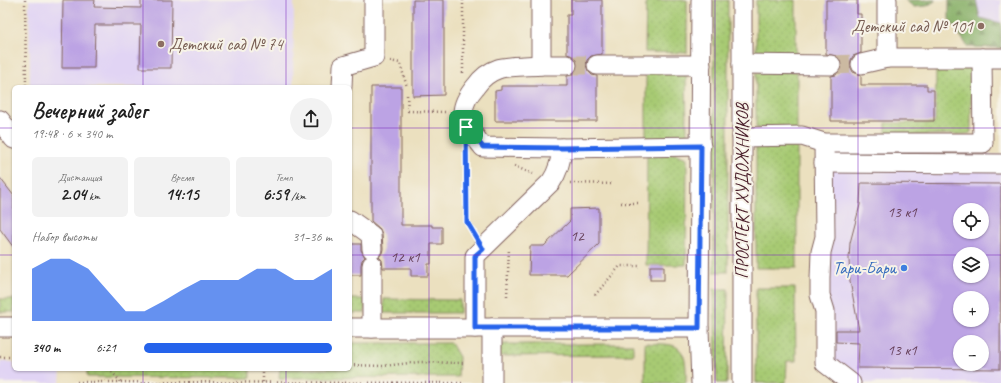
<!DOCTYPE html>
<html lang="ru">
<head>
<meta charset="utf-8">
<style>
	:root { --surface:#fff; --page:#f2f2f2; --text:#222; --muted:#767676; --accent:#2563eb }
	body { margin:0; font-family:Caveat,sans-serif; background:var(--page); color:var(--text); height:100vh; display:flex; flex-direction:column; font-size:15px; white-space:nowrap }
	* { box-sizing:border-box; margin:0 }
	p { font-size:13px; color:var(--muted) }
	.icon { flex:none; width:22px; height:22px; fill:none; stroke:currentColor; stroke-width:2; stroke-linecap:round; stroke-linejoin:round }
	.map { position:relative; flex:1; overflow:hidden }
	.details { position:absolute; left:12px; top:85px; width:340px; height:286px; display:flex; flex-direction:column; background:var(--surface); border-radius:6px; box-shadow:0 1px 3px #0004 }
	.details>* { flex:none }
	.controls { position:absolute; left:953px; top:203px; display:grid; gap:8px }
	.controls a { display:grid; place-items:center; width:36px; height:36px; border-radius:50%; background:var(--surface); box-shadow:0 1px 3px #0004; font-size:20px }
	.pin { position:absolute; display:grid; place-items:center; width:34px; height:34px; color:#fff; margin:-17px; border-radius:8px; box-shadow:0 2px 6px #0006 }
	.round { display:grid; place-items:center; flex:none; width:42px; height:42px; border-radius:21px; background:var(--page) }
	.head { display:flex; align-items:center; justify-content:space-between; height:68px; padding:0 20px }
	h1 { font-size:22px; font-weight:800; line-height:30px }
	.metrics { display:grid; grid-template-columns:repeat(3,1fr); gap:6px; height:68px; padding:4px 20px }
	.metrics div { display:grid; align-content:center; border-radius:6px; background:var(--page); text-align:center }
	.metrics b { font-size:17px; font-weight:800 }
	.metrics small { font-size:11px; font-weight:400 }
	.metrics p { font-size:11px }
	.chart { height:112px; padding:8px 20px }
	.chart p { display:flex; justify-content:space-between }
	.chart svg { width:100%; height:72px; margin-top:4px; fill:var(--accent); opacity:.7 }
	ul { padding:0 20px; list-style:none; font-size:13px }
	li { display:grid; grid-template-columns:64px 48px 1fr; align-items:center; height:30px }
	li i { height:10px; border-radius:5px; background:var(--accent) }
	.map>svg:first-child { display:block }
	.built { fill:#e1d4f4; fill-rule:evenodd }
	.grass { fill:url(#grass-dots); stroke:#78744f }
	.forest { fill:url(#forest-firs); stroke:#686648 }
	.building { fill:#bca3e4; fill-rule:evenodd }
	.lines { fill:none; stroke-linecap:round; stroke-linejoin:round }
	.minor-tunnel { stroke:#cbb9a1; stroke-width:19; stroke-dasharray:19 10; stroke-linecap:butt }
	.minor-casing { stroke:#82635f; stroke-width:21 }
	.path { stroke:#82635f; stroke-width:2.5; stroke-dasharray:1 3; stroke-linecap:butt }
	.minor { stroke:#fff; stroke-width:19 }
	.route-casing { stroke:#fff; stroke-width:8 }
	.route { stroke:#2563eb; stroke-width:5 }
	.grid { fill:none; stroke:#7b2cbf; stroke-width:1; stroke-opacity:0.55 }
	.education-dot { fill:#8d6e63; stroke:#f7f3e8; stroke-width:1.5 }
	.shop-dot { fill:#3f7fe0; stroke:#f7f3e8; stroke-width:1.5 }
	.labels { text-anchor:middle; stroke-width:4; stroke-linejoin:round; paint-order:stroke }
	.number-label { font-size:15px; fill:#664059 }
	.education-label { font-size:17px; fill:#785e54; stroke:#f7f3e8; text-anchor:end }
	.street-label { font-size:17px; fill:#4a1f2b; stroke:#f7f3e8 }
	.shop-label { font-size:17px; fill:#366cbe; stroke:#f7f3e8; text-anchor:end }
</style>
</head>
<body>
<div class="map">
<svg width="1001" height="383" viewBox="0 0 1001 383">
	<defs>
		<pattern id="grass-dots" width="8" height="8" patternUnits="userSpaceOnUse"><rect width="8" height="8" fill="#a7ca73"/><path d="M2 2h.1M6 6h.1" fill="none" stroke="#91ad64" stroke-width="1.8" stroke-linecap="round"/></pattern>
		<pattern id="forest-firs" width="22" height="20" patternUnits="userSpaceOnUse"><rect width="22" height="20" fill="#85ae65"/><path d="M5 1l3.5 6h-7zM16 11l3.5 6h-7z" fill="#6f8d53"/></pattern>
	</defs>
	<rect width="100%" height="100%" fill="#f7f3e8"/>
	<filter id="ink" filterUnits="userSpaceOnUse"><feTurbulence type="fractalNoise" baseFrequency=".025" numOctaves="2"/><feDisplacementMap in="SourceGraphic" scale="8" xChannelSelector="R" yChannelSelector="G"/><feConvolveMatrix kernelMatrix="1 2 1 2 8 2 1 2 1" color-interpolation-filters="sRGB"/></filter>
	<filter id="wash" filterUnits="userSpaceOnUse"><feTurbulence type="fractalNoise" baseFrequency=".012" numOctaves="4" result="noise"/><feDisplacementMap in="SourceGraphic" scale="16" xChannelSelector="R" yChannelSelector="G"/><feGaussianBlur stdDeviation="0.9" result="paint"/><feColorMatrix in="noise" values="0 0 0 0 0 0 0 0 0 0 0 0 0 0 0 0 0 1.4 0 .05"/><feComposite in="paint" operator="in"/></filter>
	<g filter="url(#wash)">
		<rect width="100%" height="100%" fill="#ebe0bf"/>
		<g class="built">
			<path d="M29,0h265l-1,87h-263z"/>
			<path d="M954,0h47v44z"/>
			<path d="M827,153l174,2v228h-158l-15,-22zM960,210h22v22h-22zM960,254h22v22h-22zM960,298h22v22h-22zM960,342h22v22h-22z"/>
			<path d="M0,361l14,1v7h47l-1,14h-60z"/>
		</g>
		<g class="grass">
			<path d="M646,0h41v53l-42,-1z"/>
			<rect x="714" y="0" width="14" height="272"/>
			<path d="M756,0h40v57h-32l-8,-2z"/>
			<path d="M937,66l34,1v65l-3,2 -82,2v-13h49l1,-53z"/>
			<path d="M797,71v60l-41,-3v-55z"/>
			<path d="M646,73h40l1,64 -41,3z"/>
			<path d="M797,142v126h-41v-122z"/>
			<path d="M647,154h29l11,4 -1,107h-40z"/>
			<path d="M756,288h39l1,73h-9l-1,22h-30z"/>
			<path d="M714,289h14l-1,94h-10z"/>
			<rect x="0" y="299" width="14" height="13"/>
			<rect x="350" y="299" width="15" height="14"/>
			<path d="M384,299l76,1v13h-77z"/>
			<path d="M350,343h101l8,14 -1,20 -179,1 1,-9h70z"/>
			<path d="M645,343c9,1 18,0 26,2 17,3 15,25 15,38h-41z"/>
			<path d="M504,344h129v11l-136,1 3,-10z"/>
			<path d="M87,369h163v9l-163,-1z"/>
		</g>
		<g class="forest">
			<path d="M905,0h30v1l-8,5 -13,1z"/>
			<path d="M949,0h27l4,18 21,5v25l-33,-1 -19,-28z"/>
		</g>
		<g id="blocks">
			<g class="building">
				<path d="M63,0h32l-1,7 47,1v-8h31l-1,68h-31l1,-43h-46l-1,43h-32z"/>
				<path d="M413,0h31v95l-31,1z"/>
				<path d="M571,0h31v54l-11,2 -4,4 -1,5 2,6 4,4 5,1v45h-102v-30l6,-1v-4h66v-10l5,-1 4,-4 2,-6 -1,-5 -4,-4 -6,-2v-39h4z"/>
				<path d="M826,0h31v14h4v39l-8,3 -2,4 -1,6 3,6 8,3v10h66v5h7v31h-103v-45l5,-1 4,-4 2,-6 -2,-6 -3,-3 -11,-2z"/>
				<path d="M371,87h30v138h31v2h10v17h-11v20h-3v12h-17v-8h-28l-1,-8 -3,-3 3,-4 1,-4 -1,-15 -2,-5 -9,-8z"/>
				<path d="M0,178l14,18v52l-14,-19z"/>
				<path d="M861,183l140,1 -1,185 -142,-1 1,-25 -23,-1v-12h23l-9,-49 -1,-22 1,-16 10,-38zM960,210h22v22h-22zM960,254h22v22h-22zM960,298h22v22h-22zM960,342h22v22h-22z"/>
				<path d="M599,208v36l-32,31h-38l1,-29h14l26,-25v-12z"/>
				<path d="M350,244h11v6l4,7 -3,3 -1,5v10h-11z"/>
				<rect x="650" y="266" width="14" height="14"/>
			</g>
		</g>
	</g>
	<g filter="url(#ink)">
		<use href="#blocks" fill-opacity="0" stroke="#82635f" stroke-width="1"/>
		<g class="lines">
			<g class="minor-tunnel">
				<path d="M567,65h30"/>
				<path d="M831,65l30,-1"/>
			</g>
			<g class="minor-casing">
				<g id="minor">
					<path d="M541,0v65h26"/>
					<path d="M887,58h114"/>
					<path d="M742,64l89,1"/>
					<path d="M861,64l26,-6v-58"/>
					<path d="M541,65c-9,1 -36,1 -43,4 -9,3 -17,10 -22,17 -23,27 -12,37 7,61l79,1"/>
					<path d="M597,65h104"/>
					<path d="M342,87l1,-21 31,-9v-57"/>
					<path d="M0,120l14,19"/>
					<path d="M742,137l60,-1 22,7h159l-1,-85"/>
					<path d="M824,143l1,94 -4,15 -1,27v16l5,16v52l26,20"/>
					<path d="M824,163l177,1"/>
					<path d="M350,220l21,15 1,14"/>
					<path d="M372,265v63"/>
					<path d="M0,327h14"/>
					<path d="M350,328h349"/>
					<path d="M475,328v-72l76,-74c7,-10 10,-20 11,-34l139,-2"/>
					<path d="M492,383v-55"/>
					<path d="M701,383l-2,-55 2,-328"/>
					<path d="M742,383v-383"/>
				</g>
			</g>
			<g class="path">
				<path d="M25,0l1,87"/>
				<path d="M390,61l10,2 7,24"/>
				<path d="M463,73v-73"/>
				<path d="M407,95l1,16 37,1"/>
				<path d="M467,156v66l7,11"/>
				<path d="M514,166l19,8"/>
				<path d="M570,183l43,1"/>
				<path d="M621,203h19"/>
				<path d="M595,295l25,-29h19"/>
				<path d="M507,296l2,-48"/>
				<path d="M0,357h14"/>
				<path d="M350,365l33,1 36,-4 45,1"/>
				<path d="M109,369l12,13"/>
				<path d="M77,382l387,1"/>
				<path d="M263,382v-13"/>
			</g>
			<use href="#minor" class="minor"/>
		</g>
	</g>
	<g class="lines" filter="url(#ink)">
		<g class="route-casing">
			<path id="route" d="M466,127l17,20 79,1 139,-2 -2,182h-224v-72l8,-7 -16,-27z"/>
		</g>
		<use href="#route" class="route"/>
	</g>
	<path class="grid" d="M143,0v87M286,0v87M429,0v383M572,0v383M715,0v383M858,0v383M0,128h14M350,128h651M0,255h14M350,255h610M982,255h19M143,369v14M286,369v14"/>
	<g class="education-dot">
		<circle cx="981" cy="26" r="4"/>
		<circle cx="161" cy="44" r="4"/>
	</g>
	<circle class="shop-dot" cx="904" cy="268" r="4"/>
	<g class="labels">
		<g class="number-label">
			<text x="902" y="217">13 к1</text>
			<text x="577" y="241">12</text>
			<text x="405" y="262">12 к1</text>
			<text x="902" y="355">13 к1</text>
		</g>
		<g class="education-label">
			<text x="973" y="32">Детский сад № 101</text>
			<text x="169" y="50" text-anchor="start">Детский сад № 74</text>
		</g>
		<g class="street-label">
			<text transform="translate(742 191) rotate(-90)" y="6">ПРОСПЕКТ ХУДОЖНИКОВ</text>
		</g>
		<g class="shop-label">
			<text x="896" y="274">Тари-Бари</text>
		</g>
	</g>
</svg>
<div class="controls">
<a><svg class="icon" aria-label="locate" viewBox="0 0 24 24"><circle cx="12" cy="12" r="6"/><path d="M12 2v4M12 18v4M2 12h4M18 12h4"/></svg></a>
<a><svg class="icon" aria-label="layers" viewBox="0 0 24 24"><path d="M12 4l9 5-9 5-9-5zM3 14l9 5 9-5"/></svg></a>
<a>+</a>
<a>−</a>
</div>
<div class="pin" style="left:466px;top:127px;background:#1e9e55"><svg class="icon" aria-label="arrive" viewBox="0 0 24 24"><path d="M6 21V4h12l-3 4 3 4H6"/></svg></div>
<section class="details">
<div class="head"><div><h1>Вечерний забег</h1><p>19:48 · 6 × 340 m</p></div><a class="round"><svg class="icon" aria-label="share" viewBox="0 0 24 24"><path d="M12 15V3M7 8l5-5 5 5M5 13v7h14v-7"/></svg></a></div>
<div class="metrics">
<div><p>Дистанция</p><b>2.04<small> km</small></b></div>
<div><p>Время</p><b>14:15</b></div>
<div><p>Темп</p><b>6:59<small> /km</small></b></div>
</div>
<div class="chart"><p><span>Набор высоты</span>31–36 m</p>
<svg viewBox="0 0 160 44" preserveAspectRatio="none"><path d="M0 44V12L10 6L20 6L30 12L40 25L50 38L60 38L70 32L80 25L90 19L100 19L110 19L120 12L130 12L140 19L150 19L160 12V44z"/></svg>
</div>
<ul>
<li><b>340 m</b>6:21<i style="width:100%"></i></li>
</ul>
</section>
</div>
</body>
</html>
